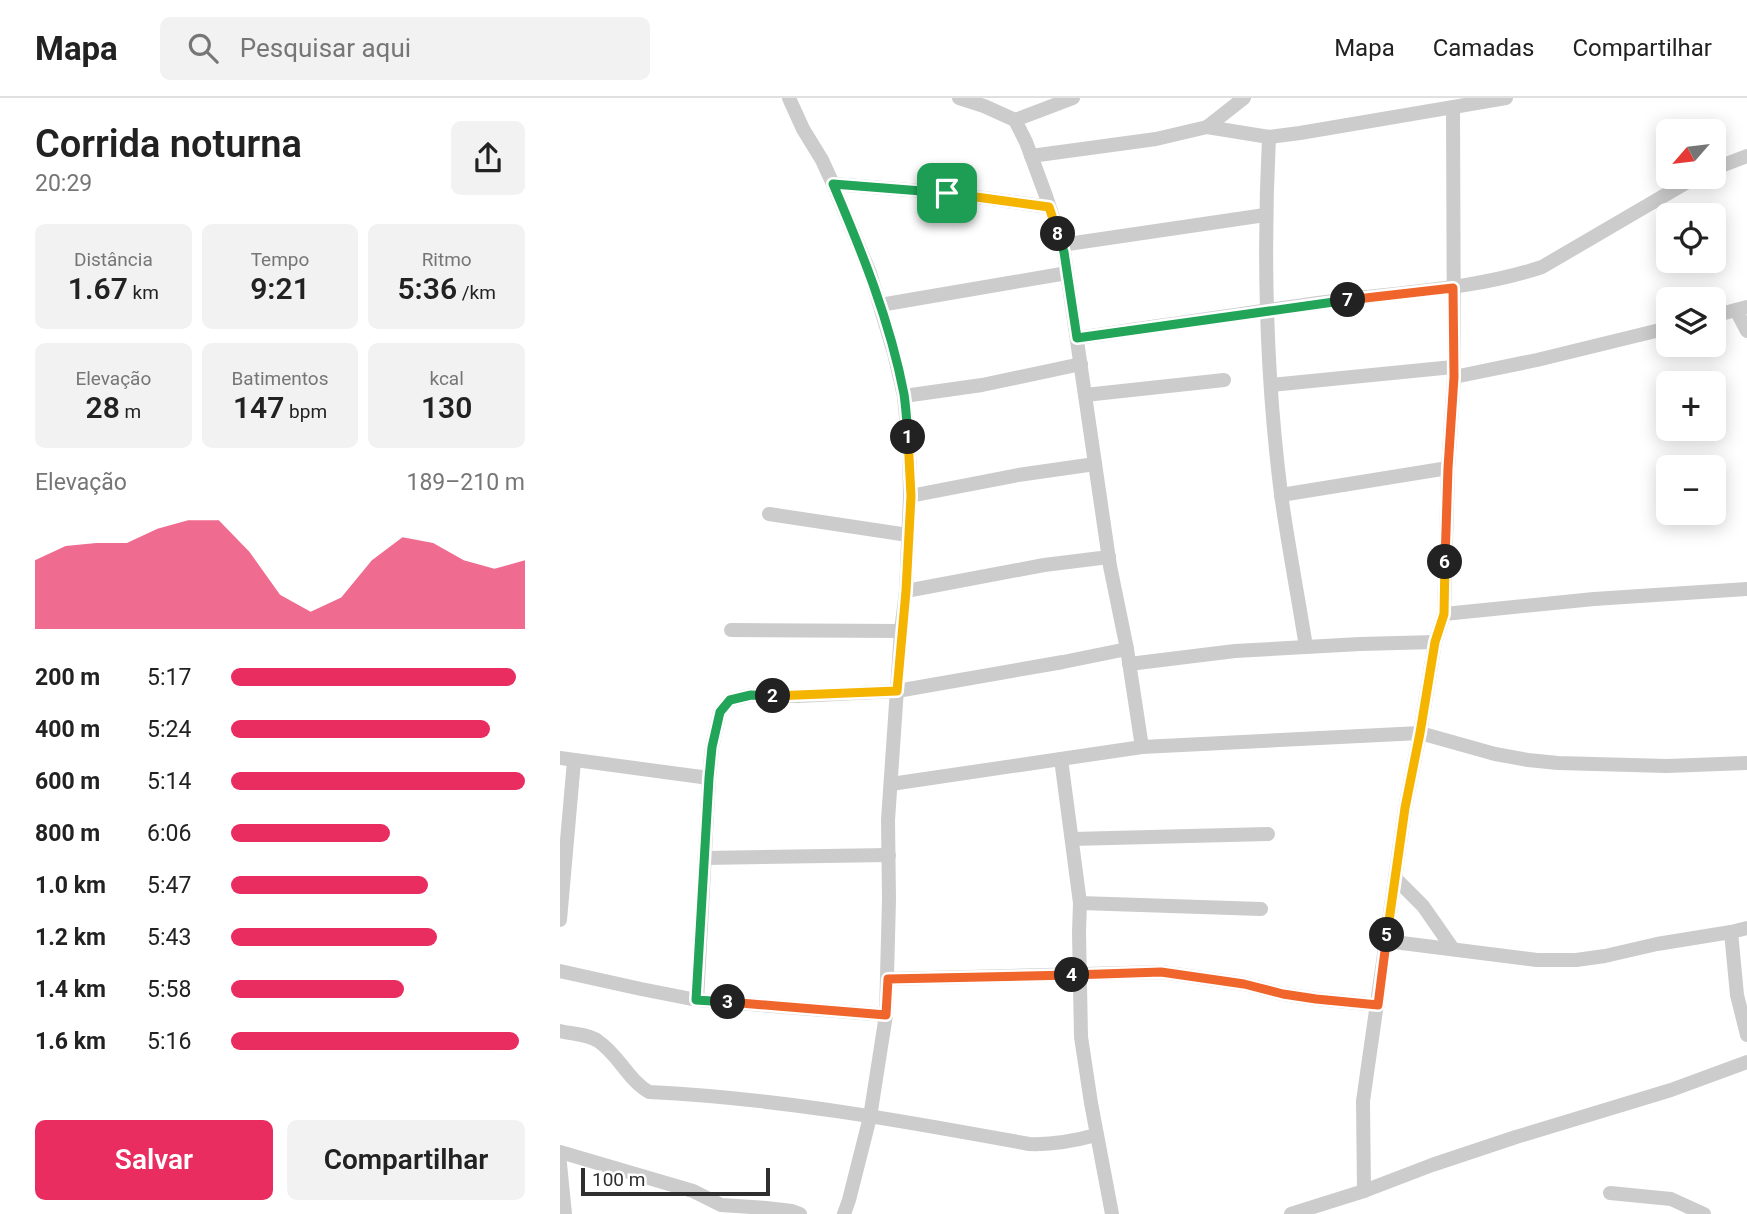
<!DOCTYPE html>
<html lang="pt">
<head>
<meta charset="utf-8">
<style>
	:root { --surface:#fff; --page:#f2f2f2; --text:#222; --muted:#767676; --line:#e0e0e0; --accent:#e92d61 }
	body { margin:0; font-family:Roboto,sans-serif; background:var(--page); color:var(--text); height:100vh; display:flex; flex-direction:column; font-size:26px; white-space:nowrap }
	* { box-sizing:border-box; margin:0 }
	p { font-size:23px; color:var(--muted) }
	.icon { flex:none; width:38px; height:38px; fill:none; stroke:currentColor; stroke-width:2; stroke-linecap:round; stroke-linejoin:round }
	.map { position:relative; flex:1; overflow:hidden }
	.drawer { display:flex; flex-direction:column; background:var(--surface); width:560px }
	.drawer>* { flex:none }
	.needle { width:46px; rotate:242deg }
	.tools { position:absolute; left:1096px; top:21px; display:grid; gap:14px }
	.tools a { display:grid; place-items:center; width:70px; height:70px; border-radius:10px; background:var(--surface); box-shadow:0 4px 18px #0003; font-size:35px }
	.scale { position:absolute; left:21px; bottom:18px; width:189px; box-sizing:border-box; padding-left:7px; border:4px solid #2f2f2f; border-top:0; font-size:19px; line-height:24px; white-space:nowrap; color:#2f2f2f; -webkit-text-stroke:5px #fff; paint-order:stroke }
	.pin { position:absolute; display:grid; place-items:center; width:60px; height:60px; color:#fff; margin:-30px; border-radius:14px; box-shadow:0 4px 10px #0006 }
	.km { position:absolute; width:35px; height:35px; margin:-18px; border-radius:50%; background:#222; color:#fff; font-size:19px; line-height:35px; text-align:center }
	.round { display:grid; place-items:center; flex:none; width:74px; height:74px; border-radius:10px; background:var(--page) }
	.head { display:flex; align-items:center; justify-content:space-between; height:119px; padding:0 35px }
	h1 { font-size:38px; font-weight:600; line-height:52px }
	.metrics { display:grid; grid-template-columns:repeat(3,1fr); gap:10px; height:119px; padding:7px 35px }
	.metrics div { display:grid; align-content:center; border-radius:10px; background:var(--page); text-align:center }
	.metrics b { font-size:30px; font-weight:600 }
	.metrics small { font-size:19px; font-weight:400 }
	.metrics p { font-size:19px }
	.chart { height:196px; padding:14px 35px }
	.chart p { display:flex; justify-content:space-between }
	.chart svg { width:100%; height:126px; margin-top:7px; fill:var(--accent); opacity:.7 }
	.cta { display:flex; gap:14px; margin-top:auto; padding:14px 35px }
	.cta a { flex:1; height:80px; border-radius:10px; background:var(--accent); color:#fff; font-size:28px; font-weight:600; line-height:80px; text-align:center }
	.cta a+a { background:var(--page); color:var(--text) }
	ul { padding:0 35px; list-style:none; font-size:23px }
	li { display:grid; grid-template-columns:112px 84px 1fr; align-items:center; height:52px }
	li i { height:18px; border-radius:9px; background:var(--accent) }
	header { display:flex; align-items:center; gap:42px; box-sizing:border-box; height:98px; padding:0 35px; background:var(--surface); border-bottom:2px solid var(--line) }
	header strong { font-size:33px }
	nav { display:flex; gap:38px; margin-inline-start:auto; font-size:24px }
	.search { width:490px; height:63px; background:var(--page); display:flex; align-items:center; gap:18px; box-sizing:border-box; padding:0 24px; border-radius:10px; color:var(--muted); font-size:26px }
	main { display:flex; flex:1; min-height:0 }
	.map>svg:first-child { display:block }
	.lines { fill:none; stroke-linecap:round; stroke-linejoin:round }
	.minor { stroke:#ccc; stroke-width:14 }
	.split-1-casing { stroke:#fff; stroke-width:14 }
	.split-2-casing { stroke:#fff; stroke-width:14 }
	.split-3-casing { stroke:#fff; stroke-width:14 }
	.split-4-casing { stroke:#fff; stroke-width:14 }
	.split-5-casing { stroke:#fff; stroke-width:14 }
	.split-6-casing { stroke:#fff; stroke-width:14 }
	.split-7-casing { stroke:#fff; stroke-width:14 }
	.split-8-casing { stroke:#fff; stroke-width:14 }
	.split-9-casing { stroke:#fff; stroke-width:14 }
	.split-1 { stroke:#22a559; stroke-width:9 }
	.split-2 { stroke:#f5b400; stroke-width:9 }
	.split-3 { stroke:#22a559; stroke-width:9 }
	.split-4 { stroke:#f0652b; stroke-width:9 }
	.split-5 { stroke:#f0652b; stroke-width:9 }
	.split-6 { stroke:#f5b400; stroke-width:9 }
	.split-7 { stroke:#f0652b; stroke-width:9 }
	.split-8 { stroke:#22a559; stroke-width:9 }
	.split-9 { stroke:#f5b400; stroke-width:9 }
</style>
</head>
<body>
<header>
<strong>Mapa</strong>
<div class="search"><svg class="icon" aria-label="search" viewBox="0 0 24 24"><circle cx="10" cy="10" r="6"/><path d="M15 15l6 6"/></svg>Pesquisar aqui</div>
<nav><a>Mapa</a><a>Camadas</a><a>Compartilhar</a></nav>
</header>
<main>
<section class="drawer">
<div class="head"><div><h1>Corrida noturna</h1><p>20:29</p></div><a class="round"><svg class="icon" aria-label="share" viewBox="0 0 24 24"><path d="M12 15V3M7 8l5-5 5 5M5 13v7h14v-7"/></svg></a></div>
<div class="metrics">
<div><p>Distância</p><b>1.67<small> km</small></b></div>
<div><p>Tempo</p><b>9:21</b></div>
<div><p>Ritmo</p><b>5:36<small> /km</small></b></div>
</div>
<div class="metrics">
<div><p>Elevação</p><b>28<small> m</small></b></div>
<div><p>Batimentos</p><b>147<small> bpm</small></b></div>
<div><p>kcal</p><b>130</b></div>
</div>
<div class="chart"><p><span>Elevação</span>189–210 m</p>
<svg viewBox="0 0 160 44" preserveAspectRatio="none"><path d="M0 44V20L10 15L20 14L30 14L40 9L50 6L60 6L70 17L80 32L90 38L100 33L110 20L120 12L130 14L140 20L150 23L160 20V44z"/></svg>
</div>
<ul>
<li><b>200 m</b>5:17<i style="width:97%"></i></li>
<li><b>400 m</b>5:24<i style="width:88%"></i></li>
<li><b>600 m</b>5:14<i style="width:100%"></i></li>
<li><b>800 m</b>6:06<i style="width:54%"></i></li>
<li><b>1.0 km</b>5:47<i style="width:67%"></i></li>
<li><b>1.2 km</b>5:43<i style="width:70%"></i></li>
<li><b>1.4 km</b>5:58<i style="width:59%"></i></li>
<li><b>1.6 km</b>5:16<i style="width:98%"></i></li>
</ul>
<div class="cta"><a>Salvar</a><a>Compartilhar</a></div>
</section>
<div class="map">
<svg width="1187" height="1116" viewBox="0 0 1187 1116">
	<rect width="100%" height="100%" fill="#fff"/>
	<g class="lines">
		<g class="minor">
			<path d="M229,0l14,31 19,31 11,24 37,89 24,80 10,43 5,53 1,47 -4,95 -5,40 -13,189 1,79 -3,116 -16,102 -21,83 -5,14"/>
			<path d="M399,0l25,8 31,14 11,22 20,54 18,56 46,314 17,83 15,98"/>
			<path d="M455,22l58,-22"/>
			<path d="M647,29l37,-29"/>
			<path d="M709,39c-6,119 -3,238 12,357 7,51 17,102 25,153"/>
			<path d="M471,58l125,-17 51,-12 62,10 31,-4 206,-35"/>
			<path d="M1153,71l34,-13"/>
			<path d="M273,86l115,9 101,14"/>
			<path d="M501,147l204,-30"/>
			<path d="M320,207l187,-32"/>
			<path d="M1176,212l11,21"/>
			<path d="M1153,218l34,-9"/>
			<path d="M517,240c83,-12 166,-25 249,-36 73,-10 146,-12 216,-35l154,-90"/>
			<path d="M894,279l83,-17 131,-32"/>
			<path d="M711,287l182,-18"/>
			<path d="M525,297l139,-15"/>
			<path d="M344,298l78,-11 99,-21"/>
			<path d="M721,397l167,-27"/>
			<path d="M350,398l108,-21 77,-11"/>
			<path d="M209,416l139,21"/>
			<path d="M346,493l138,-26 65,-8"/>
			<path d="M884,516l150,-15 153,-10"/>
			<path d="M171,532l170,1"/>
			<path d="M569,566l106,-13 125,-7 75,-2"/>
			<path d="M0,660l149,20"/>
			<path d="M501,661l19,144 -1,29 2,105 10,66 21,111"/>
			<path d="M331,686l251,-37 278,-14 75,21 33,6 30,3 109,3 80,-3"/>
			<path d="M512,741l196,-5"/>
			<path d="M144,760l185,-3"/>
			<path d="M835,780l28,28 30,43"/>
			<path d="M520,805l181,6"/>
			<path d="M0,822l14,-159"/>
			<path d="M1171,834l6,63 10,40"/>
			<path d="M826,843l151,19h39l29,-4 52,-12 74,-12 16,-4"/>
			<path d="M0,873l81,18 56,11 189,15"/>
			<path d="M328,881l273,-7 83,12 39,10 33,5 62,6"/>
			<path d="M137,902l12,-222 3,-31 8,-35 10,-12 21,-5 47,1 99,-5 166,-29 64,-13"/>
			<path d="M0,933c12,3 28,3 38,10 20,13 30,39 51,51 128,6 255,29 380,52 23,1 45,-3 67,-9"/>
			<path d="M0,1054l133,39 28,14 45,3 26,3 8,3"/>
			<path d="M0,1066l5,50"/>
			<path d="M804,1093l-1,-90 42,-293 15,-75 15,-91 9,-28 4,-146 6,-91 -1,-269"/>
			<path d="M1050,1095l61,6 33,15"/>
			<path d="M731,1116l73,-23 68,-26 84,-28 155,-47 76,-28"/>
		</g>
	</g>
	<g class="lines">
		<g class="split-1-casing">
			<path id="split-1" d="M348,339c-1,-14 -2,-29 -4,-43 -14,-73 -42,-142 -71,-210l114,9"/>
		</g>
		<g class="split-2-casing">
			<path id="split-2" d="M213,598l124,-5 9,-100 5,-95 -3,-59"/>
		</g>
		<g class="split-3-casing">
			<path id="split-3" d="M168,904l-32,-2 13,-222 3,-31 8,-35 10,-12 21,-5 22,1"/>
		</g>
		<g class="split-4-casing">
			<path id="split-4" d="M168,904l158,13 2,-36 184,-4"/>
		</g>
		<g class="split-5-casing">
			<path id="split-5" d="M512,877l89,-3 83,12 39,10 33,5 62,6 9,-70"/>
		</g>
		<g class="split-6-casing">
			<path id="split-6" d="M827,837l18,-127 15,-75 15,-91 9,-28 1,-52"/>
		</g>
		<g class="split-7-casing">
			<path id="split-7" d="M788,202l105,-12 1,89 -6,91 -3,94"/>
		</g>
		<g class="split-8-casing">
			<path id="split-8" d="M498,136l6,18 13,86 271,-38"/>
		</g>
		<g class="split-9-casing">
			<path id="split-9" d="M387,95l102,14 9,27"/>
		</g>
		<use href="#split-1" class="split-1"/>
		<use href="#split-2" class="split-2"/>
		<use href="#split-3" class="split-3"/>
		<use href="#split-4" class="split-4"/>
		<use href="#split-5" class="split-5"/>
		<use href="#split-6" class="split-6"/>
		<use href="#split-7" class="split-7"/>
		<use href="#split-8" class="split-8"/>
		<use href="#split-9" class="split-9"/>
	</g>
</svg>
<div class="tools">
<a><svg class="needle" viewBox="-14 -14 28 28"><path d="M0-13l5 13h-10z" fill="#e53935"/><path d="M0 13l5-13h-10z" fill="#767676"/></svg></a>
<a><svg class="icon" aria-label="locate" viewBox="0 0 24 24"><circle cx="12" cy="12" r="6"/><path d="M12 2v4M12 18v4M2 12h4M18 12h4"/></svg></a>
<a><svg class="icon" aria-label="layers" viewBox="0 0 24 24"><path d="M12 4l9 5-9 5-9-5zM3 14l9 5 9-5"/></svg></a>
<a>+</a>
<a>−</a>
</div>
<div class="scale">100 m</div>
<div class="pin" style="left:387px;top:95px;background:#1e9e55"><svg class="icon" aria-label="arrive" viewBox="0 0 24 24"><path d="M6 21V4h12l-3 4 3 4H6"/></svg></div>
<b class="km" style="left:348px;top:339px">1</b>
<b class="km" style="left:213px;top:598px">2</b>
<b class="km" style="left:168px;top:904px">3</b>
<b class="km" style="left:512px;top:877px">4</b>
<b class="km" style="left:827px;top:837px">5</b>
<b class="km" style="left:885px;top:464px">6</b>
<b class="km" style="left:788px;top:202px">7</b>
<b class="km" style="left:498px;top:136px">8</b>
</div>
</main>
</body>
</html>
